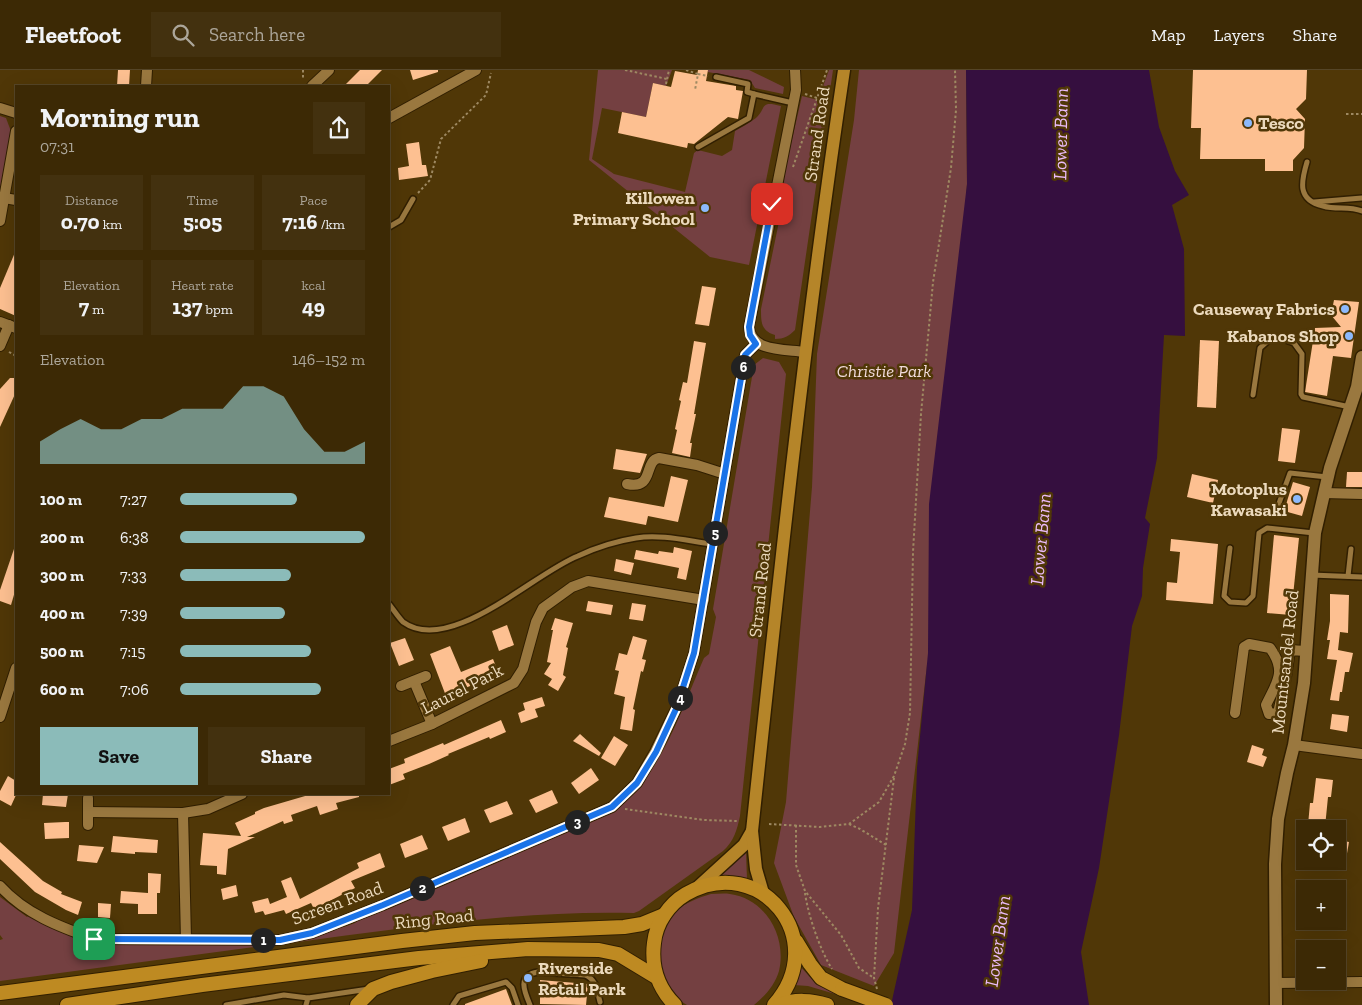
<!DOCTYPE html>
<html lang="en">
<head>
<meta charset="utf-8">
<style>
	:root { --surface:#3c2905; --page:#43310f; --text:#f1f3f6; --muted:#aca69a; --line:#554527; --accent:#8bbbb9 }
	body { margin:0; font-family:"Zilla Slab",serif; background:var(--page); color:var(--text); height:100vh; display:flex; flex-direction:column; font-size:19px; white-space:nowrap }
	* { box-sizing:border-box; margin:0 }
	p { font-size:16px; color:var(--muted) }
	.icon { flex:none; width:28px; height:28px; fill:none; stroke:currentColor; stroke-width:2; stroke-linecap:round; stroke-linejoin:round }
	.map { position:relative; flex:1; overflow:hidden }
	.panel { position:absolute; left:15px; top:15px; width:375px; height:710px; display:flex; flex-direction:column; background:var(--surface); border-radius:0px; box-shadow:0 5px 20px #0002,0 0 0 1px var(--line) }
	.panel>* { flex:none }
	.controls { position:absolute; left:1296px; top:750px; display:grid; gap:10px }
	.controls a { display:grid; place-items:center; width:50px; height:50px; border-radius:0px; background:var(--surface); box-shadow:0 5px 20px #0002,0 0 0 1px var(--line); font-size:25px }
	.pin { position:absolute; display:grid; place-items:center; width:42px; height:42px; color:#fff; margin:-21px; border-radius:10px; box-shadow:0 2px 8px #0006 }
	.km { position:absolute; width:25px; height:25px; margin:-12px; border-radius:50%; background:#222; color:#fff; font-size:14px; line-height:25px; text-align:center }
	.round { display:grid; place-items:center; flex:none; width:52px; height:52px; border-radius:0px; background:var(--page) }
	.summary { display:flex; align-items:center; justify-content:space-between; height:85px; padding:0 25px }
	h1 { font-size:28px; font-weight:700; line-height:38px }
	.figures { display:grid; grid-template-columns:repeat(3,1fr); gap:8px; height:85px; padding:5px 25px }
	.figures div { display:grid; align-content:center; border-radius:0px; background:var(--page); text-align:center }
	.figures b { font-size:21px; font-weight:700 }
	.figures small { font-size:14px; font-weight:400 }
	.figures p { font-size:14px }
	.chart { height:140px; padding:10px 25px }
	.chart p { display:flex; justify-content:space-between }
	.chart svg { width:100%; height:90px; margin-top:5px; fill:var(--accent); opacity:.7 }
	.cta { display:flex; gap:10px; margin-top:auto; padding:10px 25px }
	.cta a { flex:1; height:58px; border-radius:0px; background:var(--accent); color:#111; font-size:20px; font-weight:700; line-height:58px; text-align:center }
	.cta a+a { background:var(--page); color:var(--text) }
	ul { padding:0 25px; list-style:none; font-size:16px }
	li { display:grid; grid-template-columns:80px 60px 1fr; align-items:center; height:38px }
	li i { height:12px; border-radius:6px; background:var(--accent) }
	header { display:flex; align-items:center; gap:30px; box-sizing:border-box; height:70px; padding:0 25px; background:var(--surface); border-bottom:1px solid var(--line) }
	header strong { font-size:24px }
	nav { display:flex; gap:28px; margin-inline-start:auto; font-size:18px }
	.search { width:350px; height:45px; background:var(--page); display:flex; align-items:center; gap:12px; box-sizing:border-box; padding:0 18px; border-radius:0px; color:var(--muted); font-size:19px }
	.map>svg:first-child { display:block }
	.green { fill:#744041 }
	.water { fill:#350f3f }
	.building { fill:#fdc091 }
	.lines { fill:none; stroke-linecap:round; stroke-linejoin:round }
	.service-casing { stroke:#311f01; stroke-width:8 }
	.minor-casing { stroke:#311f01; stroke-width:12 }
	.tertiary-casing { stroke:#311f01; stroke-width:15 }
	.primary-casing { stroke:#311f01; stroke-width:15 }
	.trunk-casing { stroke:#311f01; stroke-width:16 }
	.path { stroke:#9e8962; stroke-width:2; stroke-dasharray:2.5 2.5; stroke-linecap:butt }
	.service { stroke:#9a783f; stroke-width:5 }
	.minor { stroke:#9a783f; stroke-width:10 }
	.tertiary { stroke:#9a783f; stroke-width:12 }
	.primary { stroke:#b58529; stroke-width:12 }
	.trunk { stroke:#be8a22; stroke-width:14 }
	.trunk-bridge-casing { stroke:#311f01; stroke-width:16; stroke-linecap:butt }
	.trunk-bridge { stroke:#be8a22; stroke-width:14 }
	.route-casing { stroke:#fff; stroke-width:10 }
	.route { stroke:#1a73e8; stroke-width:6 }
	.poi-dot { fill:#8cb9fc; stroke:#503707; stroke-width:2 }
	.labels { text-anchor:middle; stroke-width:5; stroke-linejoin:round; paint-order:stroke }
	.poi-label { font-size:18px; font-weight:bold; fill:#ecdabd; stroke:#503707; text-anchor:end }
	.street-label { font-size:18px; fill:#ecdabd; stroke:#503707 }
	.park-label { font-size:18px; font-style:italic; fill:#f0dada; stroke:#503707 }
	.water-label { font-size:19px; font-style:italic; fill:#eabbf9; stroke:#503707 }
</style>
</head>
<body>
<header>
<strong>Fleetfoot</strong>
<div class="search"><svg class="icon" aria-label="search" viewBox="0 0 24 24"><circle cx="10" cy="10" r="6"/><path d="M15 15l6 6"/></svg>Search here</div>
<nav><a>Map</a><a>Layers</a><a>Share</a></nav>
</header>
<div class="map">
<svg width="1362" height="935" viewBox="0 0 1362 935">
	<rect width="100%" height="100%" fill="#503707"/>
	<g class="green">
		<path d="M598,0h74l-6,16 -13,-3 -7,34 -44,-9 -10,51 22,15 71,18 9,-39 4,-3 24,6 10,-6 3,-19c7,-4 14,-8 21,-13 11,-10 3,-18 25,-12l-32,159 -39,-8 -121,-97z"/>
		<path d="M708,0h41l35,17 -1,7 -28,-6 -5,-8 -42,-8z"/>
		<path d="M829,0h4l-38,260c-6,6 -11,9 -20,9v-4c-14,-4 -14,-13 -14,-26l21,-102 5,-22 -5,-2 20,-87 16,4z"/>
		<path d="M859,0h107l1,114 -51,711 11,-230 -33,288 -20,33 -53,-21 -27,-48 -20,-54 12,-61 26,-315 5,-133 37,-234z"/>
		<path d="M0,46l6,2 6,16 -12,61z"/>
		<path d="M763,288l16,4 7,12 -46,442c-3,14 -6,25 -17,35l-84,60 -5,2c-115,-3 -229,15 -343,30l50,-18 3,2 11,-4 3,-3 92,-38 166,-72c46,-36 65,-100 88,-152l5,-4 7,-37 -3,-8 41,-244z"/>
		<path d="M746,781l1,29 -24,-3 -2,-4z"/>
		<path d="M711,824c6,0 13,-1 19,0 36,5 57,43 49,77 -4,14 -14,25 -25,34h-67c-31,-19 -38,-68 -10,-94 9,-9 21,-13 34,-17z"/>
		<path d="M0,827l27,20 2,-2 46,21 201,8 -276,37v-41l3,-1 -3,-4z"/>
		<path d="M799,895l18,20 35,14 -44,-13 -14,-1z"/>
	</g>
	<path class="water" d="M966,0h183l10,57 16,44 14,24 -17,10 12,44 1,87 -21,-1 -7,123 -12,60 5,6 -7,44 -1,28 -10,30 -13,109 -20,133 -18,84 8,53h-198l21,-95 5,-142 11,-115 1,-149 38,-320z"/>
	<g class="building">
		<path d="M118,0h12l-1,16h-12z"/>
		<path d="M360,0h22l-16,16h-22z"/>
		<path d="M410,0h28v2l-25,8z"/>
		<path d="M698,0h10l-2,11 30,5v4l7,1 -5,28 -10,-2 -34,27 -6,-1 -1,5 -69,-15 4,-21 24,5 7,-34 18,4 4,-16 22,4z"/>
		<path d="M1193,0h114l-1,29 -10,10 9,10 -1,29 -11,12v11h-28v-12h-65l1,-31h-10z"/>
		<path d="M419,72l3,23h4l2,11 -29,4 -1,-12 11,-2 -3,-22z"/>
		<path d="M16,180v66l-16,-7v-21z"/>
		<path d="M702,216l14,2 -7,38 -14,-2z"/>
		<path d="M1334,230l25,2 -8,56 -18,-2 -6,40 -22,-4 10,-64 26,-1 -10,-12z"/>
		<path d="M1200,270l19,1 -3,67 -19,-1z"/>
		<path d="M694,271l12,2 -12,71h2l-6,29h2l-2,14 -18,-4 5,-23 -2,-1 6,-28 -2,-1 4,-18 4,1z"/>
		<path d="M10,308h6v14l-16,35v-38z"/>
		<path d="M1282,358l18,2 -5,33 -17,-2z"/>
		<path d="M616,379l31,5 -7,19 -27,-4z"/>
		<path d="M1347,402h15v15h-16z"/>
		<path d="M1192,404l26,6 -5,23 -26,-6z"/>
		<path d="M671,406l17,4 -10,42 -30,-6 -2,9 -42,-8 5,-20 55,10z"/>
		<path d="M1293,412l17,5 -8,29 -18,-5z"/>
		<path d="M1274,465l25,3 -8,77 -24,-2z"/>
		<path d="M1171,469l47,5 -5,60 -47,-4 1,-18 10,1 3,-31 -10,-1z"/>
		<path d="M15,476h1v42l-5,17 -11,-4v-11z"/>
		<path d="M674,477l18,4 -6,29 -9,-2 2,-10 -45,-9 2,-9 22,4 1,-3 14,2z"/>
		<path d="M616,489l18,4 -3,12 -17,-4z"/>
		<path d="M1330,524l19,1 -1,38 -8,-1 -2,18 15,3 -4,19h-4l-3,20h-2l-1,9 -9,-1 7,-40 -10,-1 3,-19h-3l3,-19z"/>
		<path d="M588,531l25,4 -2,10 -25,-4z"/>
		<path d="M632,533l14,2 -3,16 -14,-2z"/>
		<path d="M555,548l18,5 -7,24 2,1 -5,27 3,2 -8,14 -10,-6 4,-6 -8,-5 7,-11 -4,-1 6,-32h-2z"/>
		<path d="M507,555l7,20 -15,6 -7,-20z"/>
		<path d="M633,566l14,4 -5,19 4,1 -3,12 -2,-1 -8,38 2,1 -3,21 -12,-2 5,-32 -11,-3 5,-23 -4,-1 4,-17 8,2z"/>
		<path d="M405,568l9,22 -15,6 -9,-23z"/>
		<path d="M450,576l11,26 32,-13 6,15 -53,22 -16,-42z"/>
		<path d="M542,627l3,9 -10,3 3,8 -17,6 -3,-10 7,-3 -2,-7z"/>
		<path d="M1332,644l17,2 -2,16 -17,-3z"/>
		<path d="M501,650l5,12 -16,7 -1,-2 -41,17 1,1 -20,9 -26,10 2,5 -16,6v-16l16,-6 -1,-4 39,-16 1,2z"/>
		<path d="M580,664l21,19 -2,3 -26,-15z"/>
		<path d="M614,666l14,9 -13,21 -14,-8z"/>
		<path d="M1252,675l12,4 -2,6 5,2 -4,10 -16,-5z"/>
		<path d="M591,698l8,12 -20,14 -8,-11z"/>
		<path d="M8,706l8,5v14l-5,11 -11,-6v-9z"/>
		<path d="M1316,708l17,2 -2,17h-3l-3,30 -17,-2 2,-22h3z"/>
		<path d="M552,720l6,13 -22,10 -7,-13z"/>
		<path d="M43,724h25l-2,13 -24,-2z"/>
		<path d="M312,724h47v3l-23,6 2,6 -18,6 -3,-9 -26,9 2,6 -9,3 -1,-3 -36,16h8l-27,12 -2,26 -9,-1v-8l-17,-1 3,-32 38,3 -6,-13 20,-9v-2l9,-4z"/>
		<path d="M507,731l6,13 -23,9 -6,-13z"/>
		<path d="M465,748l5,14 -22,9 -6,-14z"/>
		<path d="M65,752h4v16l-24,1 -1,-16z"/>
		<path d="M422,765l6,14 -23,9 -5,-14z"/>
		<path d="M113,766l45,4 -1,13 -22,-1v2l-24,-2z"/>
		<path d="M1338,770l11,2 -3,17 -8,-2z"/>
		<path d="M0,772l43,39 19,11 -1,2 21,8 -4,13 -12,-5 -31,-18 -35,-33z"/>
		<path d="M79,775l25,2 -7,16 -20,-2z"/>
		<path d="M380,783l5,14 -34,14 4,7 -41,21 -3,-6 -25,11 -2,-4 -19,5 -2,-4 -8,2 -3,-11 16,-4 2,6 17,-7 -6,-16 10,-4 9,22 59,-31 -2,-5z"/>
		<path d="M148,803l13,1 -1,19h-3v21h-19v-10l-18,-1 1,-12 27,2z"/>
		<path d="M236,815l2,11 -15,4 -2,-11z"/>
		<path d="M98,833l13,1 -1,14 -12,-1z"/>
		<path d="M540,910l48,4 -2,21 -46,-1z"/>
		<path d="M506,919l6,16h-47v-1z"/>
	</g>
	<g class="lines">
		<g class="service-casing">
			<g id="service">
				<path d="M716,7l32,7 -1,8 7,2"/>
				<path d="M698,77l51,-29 5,-24 39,9"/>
				<path d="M1307,92c-6,20 -10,38 16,44 13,4 26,0 39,5"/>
				<path d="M1314,132l48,-4"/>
				<path d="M389,157l12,-7 12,-21"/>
				<path d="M1253,325l7,-47 9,-8 14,-1 11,4 8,11 -1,40 2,3 47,10"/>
				<path d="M1271,441l7,-5 12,-33 37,4"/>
				<path d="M1230,478l-6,48 6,6 16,1 7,-7 6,-63 8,-5 47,5"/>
				<path d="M1311,505l51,2"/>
				<path d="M1348,506l3,-27"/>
				<path d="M389,534c4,5 9,13 14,18 47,34 131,-49 175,-66 17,-8 39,-15 58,-18 25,-4 52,3 76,6"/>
				<path d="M226,935l58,-10 24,3"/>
				<path d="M306,935l2,-7 61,-9"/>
				<path d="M453,935l6,-9 47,-14 6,6 6,17"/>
				<path d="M530,935c-6,-14 -13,-30 8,-33l47,3c12,5 12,16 15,27"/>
			</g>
		</g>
		<g class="minor-casing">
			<g id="minor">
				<path d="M795,0l1,20 -47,237c2,25 35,22 56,25"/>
				<path d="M146,16l1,-16"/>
				<path d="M312,16l17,-16"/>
				<path d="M0,38l16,5"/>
				<path d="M389,48l87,-48"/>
				<path d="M4,128l12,2"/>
				<path d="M0,151l16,-90"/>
				<path d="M0,252l16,6"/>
				<path d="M0,276l9,-21"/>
				<path d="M627,414c28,6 16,-23 32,-26l38,7 28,9"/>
				<path d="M1324,423l38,1"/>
				<path d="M414,611l18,43"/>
				<path d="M401,616l25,-10"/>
				<path d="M1235,643l9,-66 5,-3 21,4c17,23 7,34 -4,57l3,9 9,-1 8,-36 4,-27 15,1"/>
				<path d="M0,647l16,-49"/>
				<path d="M389,671l43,-17 82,-41 9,-14 13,-47 7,-14 29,-21 16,-6 116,19"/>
				<path d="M1294,675l68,9"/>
				<path d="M88,742l95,1 25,-4 34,-15"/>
				<path d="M183,743l3,126"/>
				<path d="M88,755v-27"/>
				<path d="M0,816c25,28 60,41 94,53l186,1 32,-7 71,-28 229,-98 25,-24 18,-31 21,-43 18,-56 51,-298 11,-11"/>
				<path d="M1276,913l86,-1"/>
			</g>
		</g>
		<g class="tertiary-casing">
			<path id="tertiary" d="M1276,935l-1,-141 3,-45 9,-46 7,-28 10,-62 11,-150 15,-65 27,-81 5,-30"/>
		</g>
		<g class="primary-casing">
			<g id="primary">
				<path d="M698,817l46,-42 8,-14"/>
				<path d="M763,823l-7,-24 -4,-38c27,-254 54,-508 92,-761"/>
			</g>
		</g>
		<g class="trunk-casing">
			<g id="trunk">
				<path d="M796,871l14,23 11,14 21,11"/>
				<path d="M0,923l402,-52 73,-8 149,-6 18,-3 22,-9"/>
				<path d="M67,935l135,-20 217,-27 109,-9 71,1 19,4 38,23"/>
				<path d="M357,935l16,-16 18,-7 41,-11 49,-10"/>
				<path d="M675,935c-17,-17 -24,-39 -21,-62 2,-20 15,-39 32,-49 74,-43 146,46 88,111"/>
				<path d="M780,935c14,-6 32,-5 47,0"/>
			</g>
		</g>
		<g class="path">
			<path d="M303,0v10"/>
			<path d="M625,0l42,9"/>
			<path d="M686,0l12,4 -3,16"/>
			<path d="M698,4l10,2"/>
			<path d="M666,14l3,-14"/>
			<path d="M805,24l12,4"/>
			<path d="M1346,44h16"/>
			<path d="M812,47l14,5"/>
			<path d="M793,97l34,-97"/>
			<path d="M418,123l12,-13 11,-41 45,-44 5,-22"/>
			<path d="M9,282l7,4"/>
			<path d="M625,739l79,11 33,1"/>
			<path d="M769,754l51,3 29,-3 30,-22 15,-26 11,-32 5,-31 3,-161 8,-138 12,-132 18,-114 5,-58 -1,-40"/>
			<path d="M849,754l11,5 26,16"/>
			<path d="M796,755v40l9,26 36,44 18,33 15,10"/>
			<path d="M805,823c3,22 15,57 27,76"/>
			<path d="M877,919l-3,-11 4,-70 16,-130"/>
		</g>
		<use href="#service" class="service"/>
		<use href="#minor" class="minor"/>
		<use href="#tertiary" class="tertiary"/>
		<use href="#primary" class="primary"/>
		<use href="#trunk" class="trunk"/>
		<g class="trunk-bridge-casing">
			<path id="trunk-bridge" d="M842,919l44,16"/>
		</g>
		<use href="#trunk-bridge" class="trunk-bridge"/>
	</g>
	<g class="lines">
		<g class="route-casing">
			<path id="route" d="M94,869l186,1 32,-7 71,-28 229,-98 25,-24 19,-31 20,-43 18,-56 51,-298 11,-11 -6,-9 -1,-8 23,-123"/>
		</g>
		<use href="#route" class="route"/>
	</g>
	<g class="poi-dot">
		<circle cx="1248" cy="53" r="5"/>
		<circle cx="705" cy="138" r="5"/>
		<circle cx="1345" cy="239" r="5"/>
		<circle cx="1349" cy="266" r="5"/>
		<circle cx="1297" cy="429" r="5"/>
		<circle cx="528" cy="908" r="5"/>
	</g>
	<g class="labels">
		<g class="poi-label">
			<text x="1258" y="59" text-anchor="start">Tesco</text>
			<text x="695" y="134">Killowen<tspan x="695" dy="21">Primary School</tspan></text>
			<text x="1335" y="245">Causeway Fabrics</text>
			<text x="1339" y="272">Kabanos Shop</text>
			<text x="1287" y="425">Motoplus<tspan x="1287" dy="21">Kawasaki</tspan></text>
			<text x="538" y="904" text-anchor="start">Riverside<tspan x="538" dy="21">Retail Park</tspan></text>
		</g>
		<g class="street-label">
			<text transform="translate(817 64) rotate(-82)" y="6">Strand Road</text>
			<text transform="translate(760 520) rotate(-84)" y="6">Strand Road</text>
			<text transform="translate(1285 592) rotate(-84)" y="6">Mountsandel Road</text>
			<text transform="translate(462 619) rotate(-27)" y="6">Laurel Park</text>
			<text transform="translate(337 833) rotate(-20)" y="6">Screen Road</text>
			<text transform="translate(434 849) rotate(-6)" y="6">Ring Road</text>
		</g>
		<g class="park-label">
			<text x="884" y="307">Christie Park</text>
		</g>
		<g class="water-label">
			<text transform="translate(1060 64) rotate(-89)" y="7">Lower Bann</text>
			<text transform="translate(1040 469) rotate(-85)" y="7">Lower Bann</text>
			<text transform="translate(997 871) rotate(-82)" y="7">Lower Bann</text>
		</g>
	</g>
</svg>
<div class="controls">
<a><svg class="icon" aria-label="locate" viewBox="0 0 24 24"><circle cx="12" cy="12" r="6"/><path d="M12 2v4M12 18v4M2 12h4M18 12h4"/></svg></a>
<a>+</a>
<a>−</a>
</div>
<div class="pin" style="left:94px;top:869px;background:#1e9e55"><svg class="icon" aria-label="arrive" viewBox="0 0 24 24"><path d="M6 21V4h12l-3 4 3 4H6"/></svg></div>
<div class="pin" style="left:772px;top:134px;background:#d93025"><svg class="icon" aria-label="check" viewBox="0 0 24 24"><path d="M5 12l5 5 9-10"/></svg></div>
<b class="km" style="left:263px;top:870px">1</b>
<b class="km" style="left:422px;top:818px">2</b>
<b class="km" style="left:577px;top:752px">3</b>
<b class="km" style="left:680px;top:628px">4</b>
<b class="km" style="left:715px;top:463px">5</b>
<b class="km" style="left:743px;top:297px">6</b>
<section class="panel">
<div class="summary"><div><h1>Morning run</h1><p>07:31</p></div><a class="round"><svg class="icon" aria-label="share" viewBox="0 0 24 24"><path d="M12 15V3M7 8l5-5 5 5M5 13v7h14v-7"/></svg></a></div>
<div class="figures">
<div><p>Distance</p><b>0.70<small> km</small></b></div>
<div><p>Time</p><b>5:05</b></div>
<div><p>Pace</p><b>7:16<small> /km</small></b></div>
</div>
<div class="figures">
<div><p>Elevation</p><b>7<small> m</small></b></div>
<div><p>Heart rate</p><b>137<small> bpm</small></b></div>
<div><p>kcal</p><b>49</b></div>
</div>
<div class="chart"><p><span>Elevation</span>146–152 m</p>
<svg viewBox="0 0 160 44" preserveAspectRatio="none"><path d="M0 44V33L10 27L20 22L30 27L40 27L50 22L60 22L70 17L80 17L90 17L100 6L110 6L120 11L130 27L140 38L150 38L160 33V44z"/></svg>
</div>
<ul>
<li><b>100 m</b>7:27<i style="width:63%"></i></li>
<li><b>200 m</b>6:38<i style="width:100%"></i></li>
<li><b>300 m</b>7:33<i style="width:60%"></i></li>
<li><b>400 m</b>7:39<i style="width:57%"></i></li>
<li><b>500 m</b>7:15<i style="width:71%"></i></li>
<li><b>600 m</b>7:06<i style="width:76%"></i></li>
</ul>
<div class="cta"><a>Save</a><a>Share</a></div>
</section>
</div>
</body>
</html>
